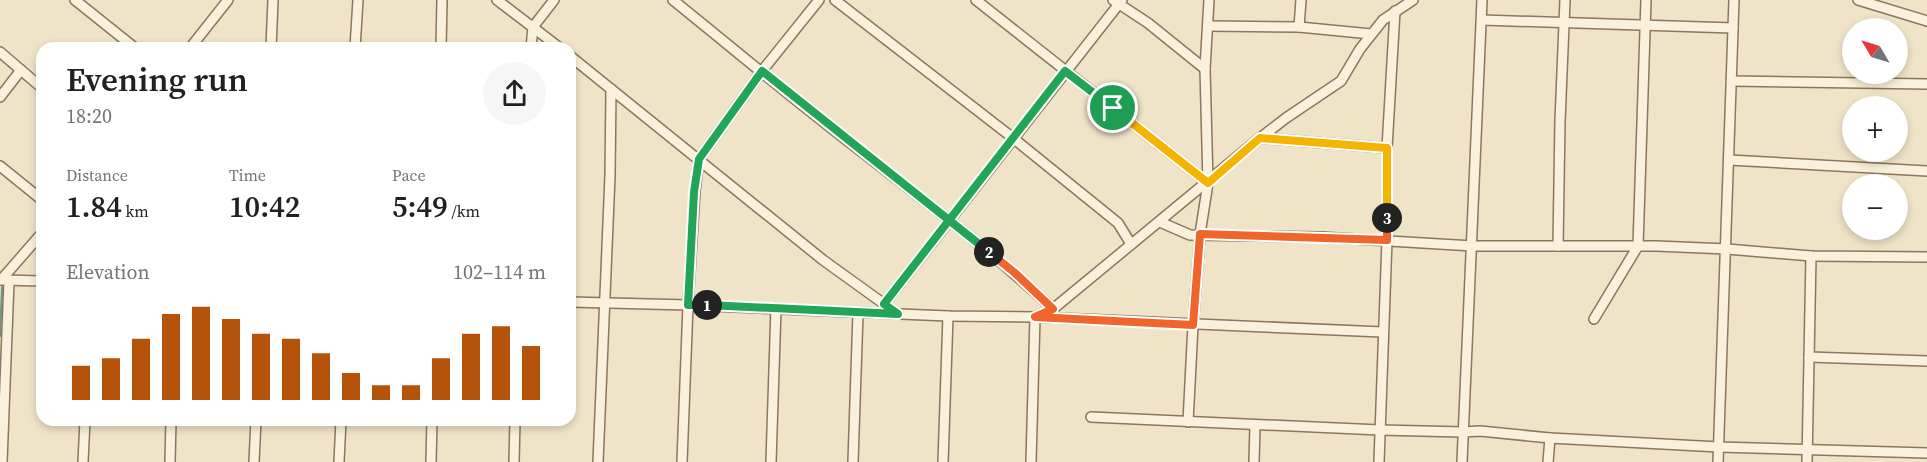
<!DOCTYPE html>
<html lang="en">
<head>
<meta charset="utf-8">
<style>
	:root { --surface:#fff; --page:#f6f6f6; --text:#202124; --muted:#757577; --accent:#b45309 }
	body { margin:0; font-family:"Source Serif 4",serif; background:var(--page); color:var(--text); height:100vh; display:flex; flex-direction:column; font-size:22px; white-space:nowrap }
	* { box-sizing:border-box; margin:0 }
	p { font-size:20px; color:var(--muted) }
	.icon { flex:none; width:33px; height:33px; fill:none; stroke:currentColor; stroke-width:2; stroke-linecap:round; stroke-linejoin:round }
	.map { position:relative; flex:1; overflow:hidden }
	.details { position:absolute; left:36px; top:42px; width:540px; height:384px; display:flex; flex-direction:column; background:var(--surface); border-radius:18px; box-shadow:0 3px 9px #0003 }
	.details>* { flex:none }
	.needle { width:39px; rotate:308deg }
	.tools { position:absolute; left:1842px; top:18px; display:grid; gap:12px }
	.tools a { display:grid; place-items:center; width:66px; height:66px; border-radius:50%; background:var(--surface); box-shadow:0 3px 9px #0003; font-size:30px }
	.pin { position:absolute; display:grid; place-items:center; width:51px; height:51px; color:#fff; margin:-26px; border:3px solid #fff; border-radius:50%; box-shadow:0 2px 6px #0007 }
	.km { position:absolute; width:30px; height:30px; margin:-15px; border-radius:50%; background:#222; color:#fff; font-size:16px; line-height:30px; text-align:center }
	.round { display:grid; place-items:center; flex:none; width:63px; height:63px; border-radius:32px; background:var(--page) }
	.headline { display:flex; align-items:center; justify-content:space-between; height:102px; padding:0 30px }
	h1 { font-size:33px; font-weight:600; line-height:45px }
	.stats { display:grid; grid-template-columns:repeat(3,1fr); gap:9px; height:102px; padding:6px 30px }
	.stats div { display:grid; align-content:center }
	.stats b { font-size:30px; font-weight:600 }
	.stats small { font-size:16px; font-weight:400 }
	.stats p { font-size:16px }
	.chart { height:168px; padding:12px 30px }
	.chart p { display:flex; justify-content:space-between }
	.chart svg { width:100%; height:108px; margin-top:6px; stroke:var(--accent); stroke-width:6 }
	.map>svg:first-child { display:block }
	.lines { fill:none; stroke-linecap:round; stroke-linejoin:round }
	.stream { stroke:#6f938a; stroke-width:2 }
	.minor-casing { stroke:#8d765c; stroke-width:12 }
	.minor { stroke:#faf1dc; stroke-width:9 }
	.split-1-casing { stroke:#fff; stroke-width:12 }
	.split-2-casing { stroke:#fff; stroke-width:12 }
	.split-3-casing { stroke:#fff; stroke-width:12 }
	.split-4-casing { stroke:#fff; stroke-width:12 }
	.split-1 { stroke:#22a559; stroke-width:8 }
	.split-2 { stroke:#22a559; stroke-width:8 }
	.split-3 { stroke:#f0652b; stroke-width:8 }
	.split-4 { stroke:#f5b400; stroke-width:8 }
</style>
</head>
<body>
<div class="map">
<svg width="1927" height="462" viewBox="0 0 1927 462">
	<rect width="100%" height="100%" fill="#f0e4c8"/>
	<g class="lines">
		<path class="stream" d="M0,336l2,-49"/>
		<g class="minor-casing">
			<g id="minor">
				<path d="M75,0l60,48"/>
				<path d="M497,0l63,48"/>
				<path d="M673,0c63,51 125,103 189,152 65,51 131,100 191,157"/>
				<path d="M835,0l178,138 105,85 13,21"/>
				<path d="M976,0l232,183"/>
				<path d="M1113,0l35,23 57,46"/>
				<path d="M1858,0l69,21"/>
				<path d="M1482,20l251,8"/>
				<path d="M1209,26l90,1 72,7"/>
				<path d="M1299,27l2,-27"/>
				<path d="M190,48l38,-48"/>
				<path d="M271,48l2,-48"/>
				<path d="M355,48l3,-48"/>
				<path d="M441,48l1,-48"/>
				<path d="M531,48l2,-21 21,-27"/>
				<path d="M0,52l42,36"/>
				<path d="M570,56l253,204 75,54"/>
				<path d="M1732,81l195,3"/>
				<path d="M0,97l21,-27"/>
				<path d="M1260,138l127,10"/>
				<path d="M1729,160l198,11"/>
				<path d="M0,166l42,34"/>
				<path d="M1160,222l30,13 132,2 151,9h183l71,3 84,7 116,1"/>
				<path d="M1558,246l2,-125 5,-121"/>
				<path d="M1,280l41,-47"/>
				<path d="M2,280l40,1"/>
				<path d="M570,302l118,3 260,11 87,1 348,15"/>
				<path d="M884,304l238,-304"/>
				<path d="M1037,316l16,-7 207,-171 26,-20 55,-37 19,-32 23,-29 30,-20"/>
				<path d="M1594,319l44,-73 8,-246"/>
				<path d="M1809,357l118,4"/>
				<path d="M1091,417l289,13 83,2 17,-1 70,7 169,9 208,6"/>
				<path d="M1188,422l5,-97 7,-91 8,-51 -3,-114 4,-69"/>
				<path d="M2,462l7,-181"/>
				<path d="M83,462l2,-42"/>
				<path d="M170,462l1,-42"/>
				<path d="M254,462l2,-42"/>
				<path d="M339,462l2,-42"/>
				<path d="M431,462l1,-42"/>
				<path d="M514,462l1,-42"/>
				<path d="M598,462l12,-286 1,-87"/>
				<path d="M682,462l6,-157 7,-114 4,-32 63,-88 57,-71"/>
				<path d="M771,462l5,-154"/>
				<path d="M853,462l5,-149"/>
				<path d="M943,462l5,-146"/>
				<path d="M1031,462l4,-145"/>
				<path d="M1254,462l1,-37"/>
				<path d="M1379,462l8,-222v-92l8,-137"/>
				<path d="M1462,462l20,-462"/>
				<path d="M1548,462l2,-24"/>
				<path d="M1718,462l16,-462"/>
				<path d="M1807,462l4,-206"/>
			</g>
		</g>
		<use href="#minor" class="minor"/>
	</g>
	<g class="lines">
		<g class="split-1-casing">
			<path id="split-1" d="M707,305l191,9 -14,-10 181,-233 48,37"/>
		</g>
		<g class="split-2-casing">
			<path id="split-2" d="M707,305h-19l6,-113 5,-33 63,-88 227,181"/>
		</g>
		<g class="split-3-casing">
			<path id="split-3" d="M989,252l26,21 38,36 -18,8 158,8 7,-91 187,6v-22"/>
		</g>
		<g class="split-4-casing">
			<path id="split-4" d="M1113,108l95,75 52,-45 127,10v70"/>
		</g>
		<use href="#split-1" class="split-1"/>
		<use href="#split-2" class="split-2"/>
		<use href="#split-3" class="split-3"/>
		<use href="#split-4" class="split-4"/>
	</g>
</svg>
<div class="tools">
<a><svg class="needle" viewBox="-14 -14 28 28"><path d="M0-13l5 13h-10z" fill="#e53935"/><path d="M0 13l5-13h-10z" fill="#757577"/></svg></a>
<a>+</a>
<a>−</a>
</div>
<div class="pin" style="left:1113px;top:108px;background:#1e9e55"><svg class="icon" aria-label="arrive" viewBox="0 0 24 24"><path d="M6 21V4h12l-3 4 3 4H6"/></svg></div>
<b class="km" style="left:707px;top:305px">1</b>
<b class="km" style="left:989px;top:252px">2</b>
<b class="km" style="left:1387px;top:218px">3</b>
<section class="details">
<div class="headline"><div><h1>Evening run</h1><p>18:20</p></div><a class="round"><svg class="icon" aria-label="share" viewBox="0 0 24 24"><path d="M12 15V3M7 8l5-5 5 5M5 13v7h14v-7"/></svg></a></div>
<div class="stats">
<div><p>Distance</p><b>1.84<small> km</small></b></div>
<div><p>Time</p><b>10:42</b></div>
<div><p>Pace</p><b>5:49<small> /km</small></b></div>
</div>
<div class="chart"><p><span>Elevation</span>102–114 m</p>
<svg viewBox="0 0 160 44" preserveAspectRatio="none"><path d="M5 44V30M15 44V27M25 44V19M35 44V9M45 44V6M55 44V11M65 44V17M75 44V19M85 44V25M95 44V33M105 44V38M115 44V38M125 44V27M135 44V17M145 44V14M155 44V22"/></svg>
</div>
</section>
</div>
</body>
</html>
